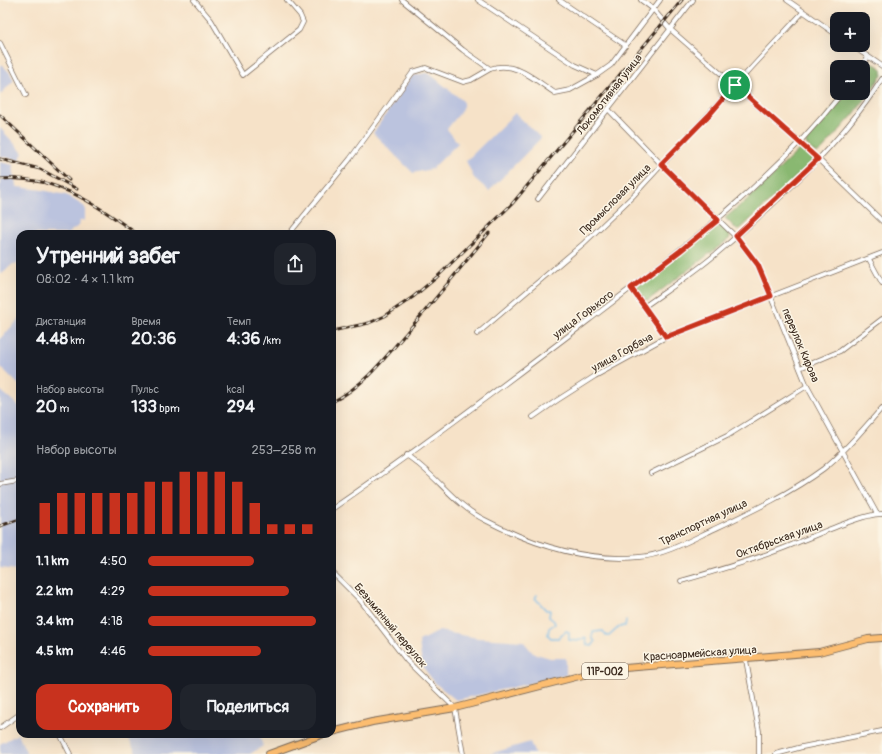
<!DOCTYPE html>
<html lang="ru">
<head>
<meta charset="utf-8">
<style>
	:root { --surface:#171b24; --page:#20242c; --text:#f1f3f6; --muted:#9ea1a6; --accent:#c8321e }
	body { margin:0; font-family:Pangolin,sans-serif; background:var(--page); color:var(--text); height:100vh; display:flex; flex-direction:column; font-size:15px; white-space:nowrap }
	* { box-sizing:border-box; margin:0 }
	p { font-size:13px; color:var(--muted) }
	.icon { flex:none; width:22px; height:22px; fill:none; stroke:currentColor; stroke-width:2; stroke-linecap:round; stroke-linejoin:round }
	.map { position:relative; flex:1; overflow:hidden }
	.sheet { position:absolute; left:16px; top:230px; width:320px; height:508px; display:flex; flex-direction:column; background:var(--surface); border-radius:12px; box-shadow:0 4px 16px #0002 }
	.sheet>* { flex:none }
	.buttons { position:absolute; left:830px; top:12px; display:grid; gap:8px }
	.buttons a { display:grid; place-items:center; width:40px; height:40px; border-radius:8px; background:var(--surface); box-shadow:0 4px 16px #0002; font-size:20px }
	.pin { position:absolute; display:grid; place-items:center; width:34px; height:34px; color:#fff; margin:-17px; border:2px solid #fff; border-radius:50%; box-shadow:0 1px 4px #0007 }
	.round { display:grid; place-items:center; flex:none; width:42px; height:42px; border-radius:12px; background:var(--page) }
	.summary { display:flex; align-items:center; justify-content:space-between; height:68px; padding:0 20px }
	h1 { font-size:22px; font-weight:700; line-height:30px }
	.figures { display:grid; grid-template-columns:repeat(3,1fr); gap:6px; height:68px; padding:4px 20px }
	.figures div { display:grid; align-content:center }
	.figures b { font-size:17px; font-weight:700 }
	.figures small { font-size:11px; font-weight:400 }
	.figures p { font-size:11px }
	.chart { height:112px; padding:8px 20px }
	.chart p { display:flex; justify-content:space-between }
	.chart svg { width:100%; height:72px; margin-top:4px; stroke:var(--accent); stroke-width:6 }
	.cta { display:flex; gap:8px; margin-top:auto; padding:8px 20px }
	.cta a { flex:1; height:46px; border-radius:12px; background:var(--accent); color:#fff; font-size:16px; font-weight:700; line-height:46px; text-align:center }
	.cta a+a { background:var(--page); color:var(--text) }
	ul { padding:0 20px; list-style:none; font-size:13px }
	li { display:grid; grid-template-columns:64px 48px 1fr; align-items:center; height:30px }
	li i { height:10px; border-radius:5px; background:var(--accent) }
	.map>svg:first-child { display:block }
	.industrial { fill:#bbc3de }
	.forest { fill:#89b871; stroke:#627148 }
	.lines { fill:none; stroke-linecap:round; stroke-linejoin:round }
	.stream { stroke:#73baea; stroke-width:1.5 }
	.street-casing { stroke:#7c6a5a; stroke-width:5.5 }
	.primary-casing { stroke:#7c6a5a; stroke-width:8 }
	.street { stroke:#fff; stroke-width:4 }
	.primary { stroke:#fcbd6f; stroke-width:6 }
	.rail-casing { stroke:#3b2a1e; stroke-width:3 }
	.rail { stroke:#fcf5e5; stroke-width:1.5; stroke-dasharray:4.5; stroke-linecap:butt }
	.route-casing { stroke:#fff; stroke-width:8 }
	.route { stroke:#c8321e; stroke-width:5 }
	.labels { text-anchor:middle; stroke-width:3; stroke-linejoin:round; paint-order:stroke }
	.shield { fill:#fcf5e5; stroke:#75675a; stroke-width:1 }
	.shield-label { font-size:10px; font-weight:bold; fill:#3b2a1e }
	.street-label { font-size:11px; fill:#3b2a1e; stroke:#fcf5e5 }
</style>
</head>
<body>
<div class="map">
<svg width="882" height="754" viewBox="0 0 882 754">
	<rect width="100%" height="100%" fill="#fcf5e5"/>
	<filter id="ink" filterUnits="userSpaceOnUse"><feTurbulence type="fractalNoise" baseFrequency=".025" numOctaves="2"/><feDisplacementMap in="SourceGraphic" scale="8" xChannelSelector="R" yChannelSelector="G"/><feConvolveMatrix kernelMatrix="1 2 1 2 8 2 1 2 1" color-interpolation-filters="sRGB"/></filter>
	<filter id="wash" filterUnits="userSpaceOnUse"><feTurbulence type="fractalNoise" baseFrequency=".012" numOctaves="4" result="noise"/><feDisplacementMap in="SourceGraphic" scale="16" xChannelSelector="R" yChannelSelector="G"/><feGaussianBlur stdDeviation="0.9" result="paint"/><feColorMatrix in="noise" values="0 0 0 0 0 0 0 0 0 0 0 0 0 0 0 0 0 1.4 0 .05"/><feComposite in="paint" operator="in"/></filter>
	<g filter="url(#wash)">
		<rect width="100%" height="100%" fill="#f6e2c8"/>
		<g class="industrial">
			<path d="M0,63l10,10 4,7 -14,15z"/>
			<path d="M426,73l4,1 33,27v8l-16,20 11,14 -26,26 -19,4 -40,-40 39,-57z"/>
			<path d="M515,113l26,25 -52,53 -15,-13 -8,-17z"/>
			<path d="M0,128l23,25 -4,7 -19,-4z"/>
			<path d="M0,162l13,3 3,21 2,1 24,3 24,5 19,12v13l-5,1 -2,5 -11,8h-47v28l-3,2h-4l-13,11z"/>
			<path d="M20,318v68l-20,-20v-27z"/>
			<path d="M0,390l20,17v162l-3,1 -17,-2z"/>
			<path d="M439,631l39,7 45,3 10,12 17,5h16v17l-110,25 -20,-16 -14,-18 -3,-25z"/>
			<path d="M18,734l9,20h-27v-10z"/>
			<path d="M126,734h133l4,12 -13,8h-113z"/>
			<path d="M530,742l5,12h-46z"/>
		</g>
		<g class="forest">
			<path d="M873,63l9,6v6l-28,39 -33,37 -5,3 -10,-10v-3l39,-48h18v-23l5,-6z"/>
			<path d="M801,148l11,8 1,5 -75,70 -13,-13 23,-19z"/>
			<path d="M719,226l4,1 7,8 -1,4 -82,62 -12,-13z"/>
		</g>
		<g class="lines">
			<path class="stream" d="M537,595l-2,3 11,12h4l-1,7 5,4 1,3 -6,4 -1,7 3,3h8l7,-7 3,1v8l8,1 7,-3 2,1 1,6 5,1 3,-4 -3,-5 1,-5 10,-1 3,5h3l11,-10h5l1,-5"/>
		</g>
	</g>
	<g filter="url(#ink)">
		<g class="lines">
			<g class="street-casing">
				<g id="street">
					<path d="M194,0l17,20 32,55 56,-45 4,-8 -3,-7 -13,-15"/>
					<path d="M402,0l61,50 27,19c25,-9 45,11 65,24l15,-3 27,-15 14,-10 49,-65"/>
					<path d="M478,0l97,65 22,10"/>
					<path d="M559,0l66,45"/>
					<path d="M641,0l12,9 17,20 148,130 64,62"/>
					<path d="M787,0l50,35"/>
					<path d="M0,43l26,52"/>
					<path d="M851,45l31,21"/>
					<path d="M861,67l7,-10"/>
					<path d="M609,110l52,54 74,72 23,29 49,121 70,128"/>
					<path d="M538,199l155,-199"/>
					<path d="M289,234l61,-75 63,-87 13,-4 37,14 8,-2 19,-11"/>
					<path d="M869,259l13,24"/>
					<path d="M631,288l35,49"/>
					<path d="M645,306c24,-17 49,-33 71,-52 59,-50 124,-109 166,-175"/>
					<path d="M477,334l107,-91 50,-48 169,-183"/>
					<path d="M800,368l40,-17 42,-32"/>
					<path d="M533,417l23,-16 39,-25 71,-39 216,-84"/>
					<path d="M406,455c29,18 48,50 79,65 46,24 101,42 154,37 25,-2 50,-16 73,-27 38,-18 77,-36 111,-61 22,-17 40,-40 59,-61"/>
					<path d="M651,473l76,-37 80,-50"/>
					<path d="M0,484l18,-3"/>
					<path d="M332,509c87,-60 172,-124 257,-189 92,-70 180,-135 253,-227"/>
					<path d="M332,572l28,28 47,61 48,47 8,46"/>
					<path d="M681,581c35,-10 69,-20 103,-33 21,-8 79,-35 98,-34"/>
					<path d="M746,660l13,71v23"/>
					<path d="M0,728l20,-14"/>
					<path d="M60,734l10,20"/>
					<path d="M776,754l26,-7 80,-16"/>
				</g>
			</g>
			<g class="primary-casing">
				<g id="primary">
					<path d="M332,732l40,-10 83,-14 136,-35 34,-5 194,-16 49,-13 14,-1"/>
					<path d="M269,754l55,-20"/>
				</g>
			</g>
			<use href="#street" class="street"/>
			<use href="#primary" class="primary"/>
			<g class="rail-casing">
				<g id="rail">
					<path d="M0,115l69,65"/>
					<path d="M0,159l40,10 37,20"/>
					<path d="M0,179c54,-5 95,25 137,55"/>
					<path d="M332,331l37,-8 16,-7 28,-19 24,-20 75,-73 170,-204"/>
					<path d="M332,402c32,-16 52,-43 75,-70 28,-32 55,-66 82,-99"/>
					<path d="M0,526l20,-7"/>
				</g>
			</g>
			<use href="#rail" class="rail"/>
		</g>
	</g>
	<g class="lines" filter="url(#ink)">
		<g class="route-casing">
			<path id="route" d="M735,85l83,74 -82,77 22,29 13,31 -105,41 -35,-49 49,-37 38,-31 -57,-56 49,-50z"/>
		</g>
		<use href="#route" class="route"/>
	</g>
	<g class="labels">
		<rect class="shield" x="582" y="663" width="46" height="16" rx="3"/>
		<g class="shield-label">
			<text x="605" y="675">11Р-002</text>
		</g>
		<g class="street-label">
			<text transform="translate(609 94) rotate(-52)" y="4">Локомотивная улица</text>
			<text transform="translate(615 199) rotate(-45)" y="4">Промысловая улица</text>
			<text transform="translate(583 314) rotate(-37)" y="4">улица Горького</text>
			<text transform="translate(801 345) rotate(67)" y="4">переулок Кирова</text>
			<text transform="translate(622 352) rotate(-29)" y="4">улица Горбача</text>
			<text transform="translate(703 522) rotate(-25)" y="4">Транспортная улица</text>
			<text transform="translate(779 539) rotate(-20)" y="4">Октябрьская улица</text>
			<text transform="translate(391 625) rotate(50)" y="4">Безымянный переулок</text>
			<text transform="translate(700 653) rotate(-4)" y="4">Красноармейская улица</text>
		</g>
	</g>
</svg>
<div class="buttons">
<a>+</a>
<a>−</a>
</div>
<div class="pin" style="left:735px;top:85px;background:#1e9e55"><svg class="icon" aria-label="arrive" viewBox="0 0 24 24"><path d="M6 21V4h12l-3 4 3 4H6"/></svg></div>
<section class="sheet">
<div class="summary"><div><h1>Утренний забег</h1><p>08:02 · 4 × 1.1 km</p></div><a class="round"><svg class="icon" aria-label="share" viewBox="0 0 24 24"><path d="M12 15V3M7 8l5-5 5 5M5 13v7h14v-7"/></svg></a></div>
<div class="figures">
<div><p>Дистанция</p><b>4.48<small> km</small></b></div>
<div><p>Время</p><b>20:36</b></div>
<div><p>Темп</p><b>4:36<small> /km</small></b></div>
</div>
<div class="figures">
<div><p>Набор высоты</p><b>20<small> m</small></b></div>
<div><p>Пульс</p><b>133<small> bpm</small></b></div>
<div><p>kcal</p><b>294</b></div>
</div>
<div class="chart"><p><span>Набор высоты</span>253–258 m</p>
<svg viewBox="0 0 160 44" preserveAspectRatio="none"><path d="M5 44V25M15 44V19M25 44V19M35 44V19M45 44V19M55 44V19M65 44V12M75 44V12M85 44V6M95 44V6M105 44V6M115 44V12M125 44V25M135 44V38M145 44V38M155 44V38"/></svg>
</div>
<ul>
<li><b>1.1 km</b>4:50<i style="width:63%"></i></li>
<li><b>2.2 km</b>4:29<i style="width:84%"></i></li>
<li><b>3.4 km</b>4:18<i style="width:100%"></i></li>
<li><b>4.5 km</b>4:46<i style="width:67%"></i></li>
</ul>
<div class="cta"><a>Сохранить</a><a>Поделиться</a></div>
</section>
</div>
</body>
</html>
